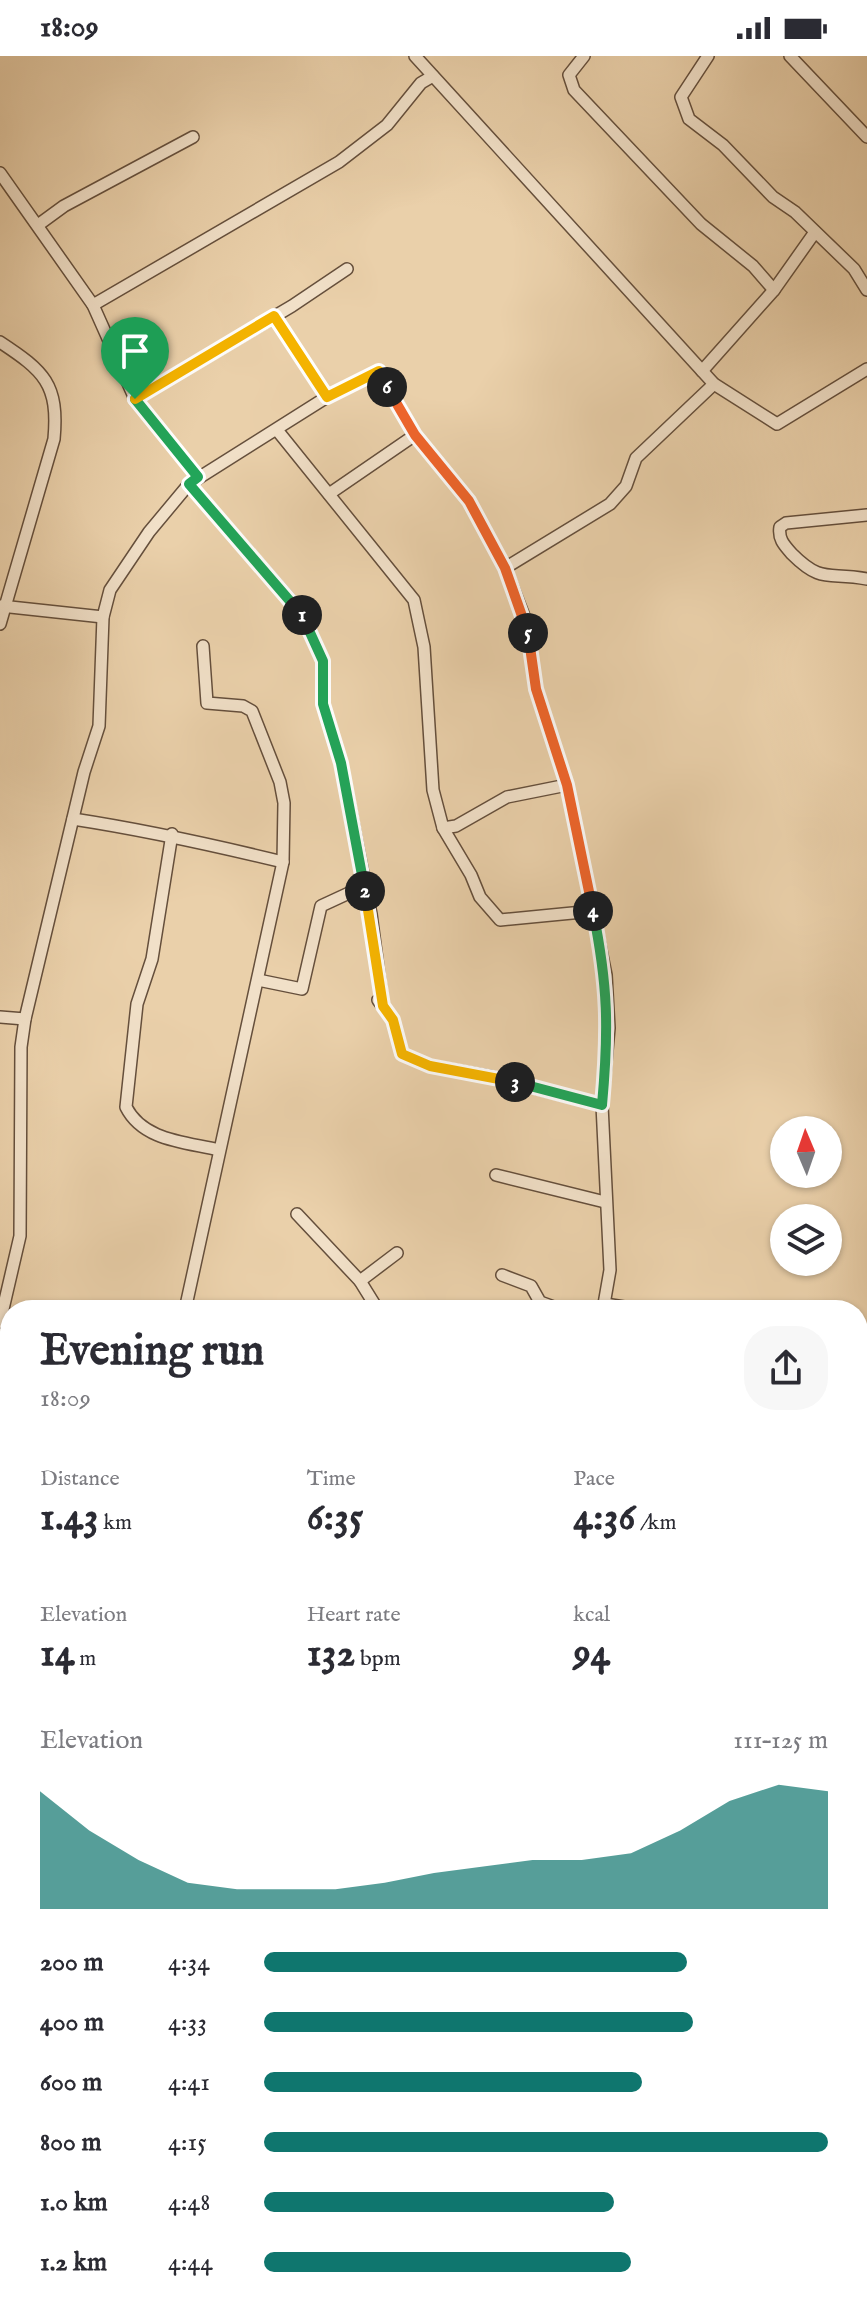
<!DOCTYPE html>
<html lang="en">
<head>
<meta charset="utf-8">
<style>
	:root { --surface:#fff; --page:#f7f7f7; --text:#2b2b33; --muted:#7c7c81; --accent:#0f766e }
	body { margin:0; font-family:"IM FELL English",serif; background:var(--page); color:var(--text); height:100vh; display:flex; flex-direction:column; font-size:30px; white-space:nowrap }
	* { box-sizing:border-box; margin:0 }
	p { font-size:26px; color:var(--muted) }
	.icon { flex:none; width:44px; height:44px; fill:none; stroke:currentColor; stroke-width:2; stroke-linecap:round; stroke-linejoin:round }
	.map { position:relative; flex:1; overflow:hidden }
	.drawer { position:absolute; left:0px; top:1244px; width:868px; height:1008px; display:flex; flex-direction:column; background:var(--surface); border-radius:32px 32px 0 0; box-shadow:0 2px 6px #0004 }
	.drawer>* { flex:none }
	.needle { width:52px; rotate:358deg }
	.buttons { position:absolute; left:770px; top:1060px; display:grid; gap:16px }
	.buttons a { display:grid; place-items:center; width:72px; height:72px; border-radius:50%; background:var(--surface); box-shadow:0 2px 6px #0004; font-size:40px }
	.pin { position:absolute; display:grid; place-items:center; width:68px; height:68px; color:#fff; margin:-82px -34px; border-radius:50% 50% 50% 0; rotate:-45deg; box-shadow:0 0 8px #0007 }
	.pin .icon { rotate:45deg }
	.km { position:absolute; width:40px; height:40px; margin:-20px; border-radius:50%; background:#222; color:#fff; font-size:22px; line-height:40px; text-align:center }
	.round { display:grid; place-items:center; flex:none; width:84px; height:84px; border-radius:32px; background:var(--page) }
	.head { display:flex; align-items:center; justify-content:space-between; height:136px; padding:0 40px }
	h1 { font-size:44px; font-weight:700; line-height:60px }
	.figures { display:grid; grid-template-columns:repeat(3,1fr); gap:12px; height:136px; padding:8px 40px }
	.figures div { display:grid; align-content:center }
	.figures b { font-size:40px; font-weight:700 }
	.figures small { font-size:22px; font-weight:400 }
	.figures p { font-size:22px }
	.chart { height:224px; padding:16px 40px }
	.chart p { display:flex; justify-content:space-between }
	.chart svg { width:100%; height:144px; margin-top:8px; fill:var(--accent); opacity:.7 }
	ul { padding:0 40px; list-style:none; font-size:26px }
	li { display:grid; grid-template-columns:128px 96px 1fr; align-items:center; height:60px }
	li i { height:20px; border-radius:10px; background:var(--accent) }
	.status { display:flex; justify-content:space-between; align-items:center; height:56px; padding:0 40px; background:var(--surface); direction:ltr }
	.status svg { height:22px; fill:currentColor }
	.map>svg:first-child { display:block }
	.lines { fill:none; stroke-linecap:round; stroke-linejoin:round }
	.street-casing { stroke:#654f3c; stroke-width:14 }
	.street { stroke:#f1e0c8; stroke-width:11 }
	.split-1-casing { stroke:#fff; stroke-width:16 }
	.split-2-casing { stroke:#fff; stroke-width:16 }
	.split-3-casing { stroke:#fff; stroke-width:16 }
	.split-4-casing { stroke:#fff; stroke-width:16 }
	.split-5-casing { stroke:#fff; stroke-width:16 }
	.split-6-casing { stroke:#fff; stroke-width:16 }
	.split-7-casing { stroke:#fff; stroke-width:16 }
	.split-1 { stroke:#22a559; stroke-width:10 }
	.split-2 { stroke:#22a559; stroke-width:10 }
	.split-3 { stroke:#f5b400; stroke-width:10 }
	.split-4 { stroke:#22a559; stroke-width:10 }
	.split-5 { stroke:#f0652b; stroke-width:10 }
	.split-6 { stroke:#f0652b; stroke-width:10 }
	.split-7 { stroke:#f5b400; stroke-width:10 }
</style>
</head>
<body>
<div class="status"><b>18:09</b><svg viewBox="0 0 49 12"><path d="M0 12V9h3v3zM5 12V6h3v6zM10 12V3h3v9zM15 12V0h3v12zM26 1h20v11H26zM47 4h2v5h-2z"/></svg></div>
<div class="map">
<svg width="867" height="2252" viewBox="0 0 867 2252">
	<rect width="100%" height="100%" fill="#ead0aa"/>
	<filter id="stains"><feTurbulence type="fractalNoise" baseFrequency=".0025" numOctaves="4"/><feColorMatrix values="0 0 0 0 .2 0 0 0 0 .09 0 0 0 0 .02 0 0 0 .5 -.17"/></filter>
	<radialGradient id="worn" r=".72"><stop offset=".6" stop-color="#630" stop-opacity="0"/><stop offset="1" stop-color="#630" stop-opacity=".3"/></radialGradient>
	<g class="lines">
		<g class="street-casing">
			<g id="street">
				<path d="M415,0l299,328 63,40 90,-55"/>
				<path d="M584,0l-15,19 5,15 127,134 52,42 21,24"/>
				<path d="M708,0l-27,41 8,22 34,26 50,52 22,15 59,57 13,21"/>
				<path d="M790,0l77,81"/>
				<path d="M0,117l93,132 42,94 63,78"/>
				<path d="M38,169l26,-19 129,-69"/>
				<path d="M93,249l246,-143 48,-37 34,-42 12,-7"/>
				<path d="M274,260l53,81"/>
				<path d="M0,286c44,29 59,42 54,97l-54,185"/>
				<path d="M702,315l72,-81 41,-58"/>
				<path d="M135,343l157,-93 55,-37"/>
				<path d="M277,374l137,170 10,47 9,143 10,38 28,47 9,22 20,23 93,-9"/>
				<path d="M189,428l110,126 24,51v43l18,59 30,151 12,92"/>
				<path d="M329,438l86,-59"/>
				<path d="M867,459l-81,8 -6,4c-2,12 4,18 12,27 31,31 37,17 75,25"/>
				<path d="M505,512l105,-64 16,-18 10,-28 78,-74"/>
				<path d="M1,550l102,11"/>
				<path d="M73,763c72,11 140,26 210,43"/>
				<path d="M443,772l13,-2 51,-29 60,-12"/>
				<path d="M172,778l-20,125 -15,45 -11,103c17,34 60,35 93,43"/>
				<path d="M258,924l44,9 19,-83 41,-19 2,9"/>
				<path d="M378,944l15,20 9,34 28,12 62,11 110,28"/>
				<path d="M0,961l25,2"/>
				<path d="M496,1119l109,27"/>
				<path d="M297,1158l63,67 18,29"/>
				<path d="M502,1219l29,11 9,16 22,8"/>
				<path d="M360,1225l37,-28"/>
				<path d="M605,1248l38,6"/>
				<path d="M185,1254l98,-448 1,-59 -4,-21 -28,-71 -9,-5 -36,-3 -4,-57"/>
				<path d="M0,1266l20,-86 1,-189 4,-28 59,-247 15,-46 4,-109 7,-27 39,-58 40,-48 138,-87 52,-26 36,64 54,66 36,67 21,53 10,68 31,96 39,190 3,53 -7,77 8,165 -7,40"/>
				<path d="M0,1335l10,1"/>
				<path d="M0,1426l10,20"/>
				<path d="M858,1676l9,3"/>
				<path d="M0,1710l10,2"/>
				<path d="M0,1862h10"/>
				<path d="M0,1965l10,-5"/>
				<path d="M0,1992l10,16"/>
				<path d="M0,2083l10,-4"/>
				<path d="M0,2115l10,18"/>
				<path d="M66,2242l5,10"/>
				<path d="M186,2242v10"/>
				<path d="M357,2242l5,10"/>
				<path d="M831,2242l2,10"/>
				<path d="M274,2252l11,-10"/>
				<path d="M481,2252l8,-10"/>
			</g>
		</g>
		<use href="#street" class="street"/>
	</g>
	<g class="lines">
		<g class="split-1-casing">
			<path id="split-1" d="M135,343l63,78 -9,7 113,131"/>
		</g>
		<g class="split-2-casing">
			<path id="split-2" d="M302,559l21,46v43l18,59 24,128"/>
		</g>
		<g class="split-3-casing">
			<path id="split-3" d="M365,835l18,115 10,14 9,34 28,12 85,16"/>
		</g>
		<g class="split-4-casing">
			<path id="split-4" d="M515,1026l87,23c7,-76 6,-119 -9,-194"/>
		</g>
		<g class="split-5-casing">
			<path id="split-5" d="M528,577l8,56 31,96 26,126"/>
		</g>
		<g class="split-6-casing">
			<path id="split-6" d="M387,331l28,48 54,66 36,67 23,65"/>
		</g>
		<g class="split-7-casing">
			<path id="split-7" d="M135,343l139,-83 53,81 52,-26 8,16"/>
		</g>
		<use href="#split-1" class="split-1"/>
		<use href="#split-2" class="split-2"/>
		<use href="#split-3" class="split-3"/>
		<use href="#split-4" class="split-4"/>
		<use href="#split-5" class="split-5"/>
		<use href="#split-6" class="split-6"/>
		<use href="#split-7" class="split-7"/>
	</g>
	<rect width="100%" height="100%" filter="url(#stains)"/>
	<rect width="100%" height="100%" fill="url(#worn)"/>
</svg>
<div class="buttons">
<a><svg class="needle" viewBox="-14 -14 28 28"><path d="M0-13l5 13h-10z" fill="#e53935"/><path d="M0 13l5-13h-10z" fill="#7c7c81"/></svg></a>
<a><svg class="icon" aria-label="layers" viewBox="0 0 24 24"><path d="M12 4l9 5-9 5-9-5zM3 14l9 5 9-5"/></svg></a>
</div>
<div class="pin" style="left:135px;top:343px;background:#1e9e55"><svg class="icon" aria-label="arrive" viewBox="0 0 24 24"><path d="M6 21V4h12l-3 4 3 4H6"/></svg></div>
<b class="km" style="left:302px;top:559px">1</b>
<b class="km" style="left:365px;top:835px">2</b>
<b class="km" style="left:515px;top:1026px">3</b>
<b class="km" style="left:593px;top:855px">4</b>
<b class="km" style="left:528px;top:577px">5</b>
<b class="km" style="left:387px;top:331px">6</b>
<section class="drawer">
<div class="head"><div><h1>Evening run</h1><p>18:09</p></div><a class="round"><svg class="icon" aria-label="share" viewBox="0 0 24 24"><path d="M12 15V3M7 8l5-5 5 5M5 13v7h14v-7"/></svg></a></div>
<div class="figures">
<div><p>Distance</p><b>1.43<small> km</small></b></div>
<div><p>Time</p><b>6:35</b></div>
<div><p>Pace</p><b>4:36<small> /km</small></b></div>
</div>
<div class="figures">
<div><p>Elevation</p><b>14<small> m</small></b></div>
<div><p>Heart rate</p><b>132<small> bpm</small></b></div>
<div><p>kcal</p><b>94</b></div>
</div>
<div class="chart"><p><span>Elevation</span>111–125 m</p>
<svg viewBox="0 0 160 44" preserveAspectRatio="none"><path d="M0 44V8L10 20L20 29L30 36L40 38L50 38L60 38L70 36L80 33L90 31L100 29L110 29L120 27L130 20L140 11L150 6L160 8V44z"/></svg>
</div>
<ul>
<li><b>200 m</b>4:34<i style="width:75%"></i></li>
<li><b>400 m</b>4:33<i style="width:76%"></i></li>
<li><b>600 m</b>4:41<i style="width:67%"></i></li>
<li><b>800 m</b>4:15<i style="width:100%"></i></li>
<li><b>1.0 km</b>4:48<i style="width:62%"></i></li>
<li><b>1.2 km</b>4:44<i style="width:65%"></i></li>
</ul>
</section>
</div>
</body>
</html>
